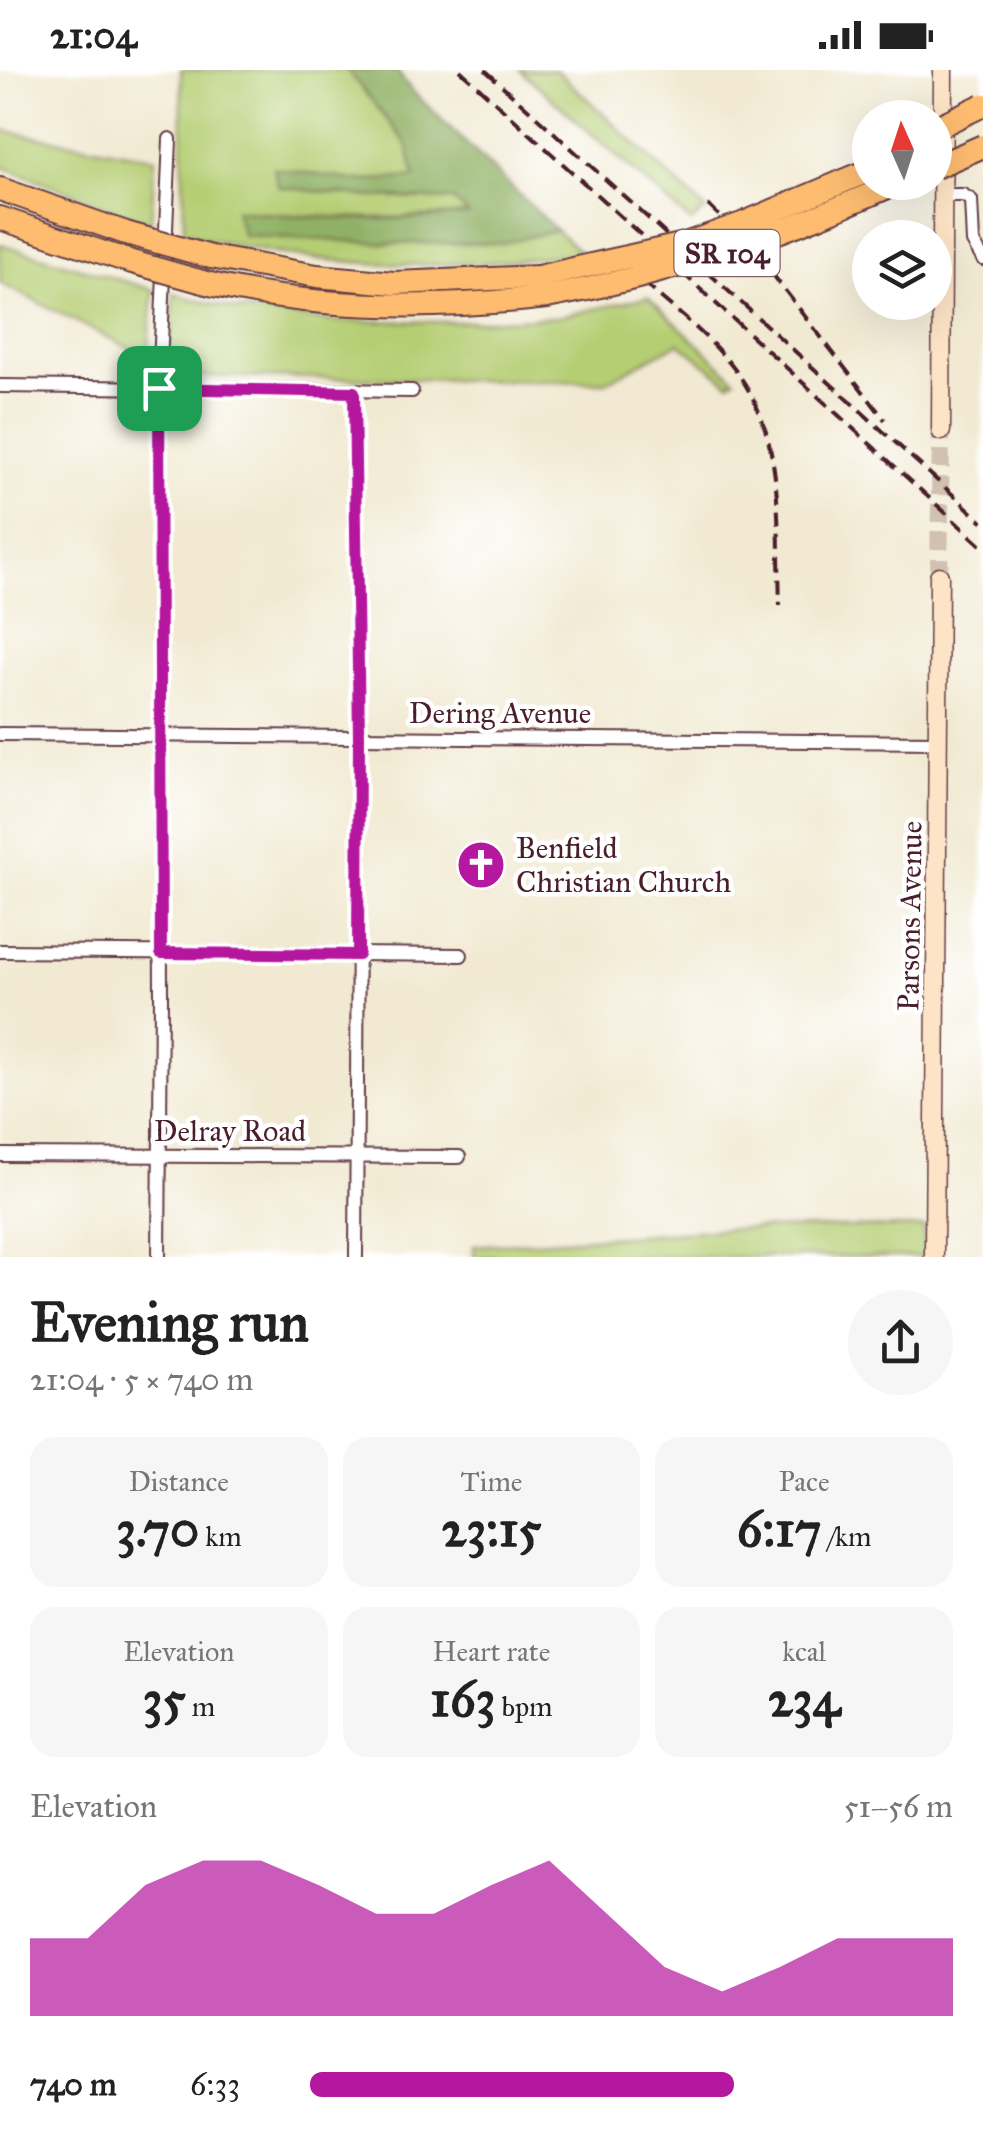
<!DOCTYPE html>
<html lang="en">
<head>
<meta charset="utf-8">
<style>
	:root { --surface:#fff; --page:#f6f6f6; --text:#222; --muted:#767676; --accent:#b5179e }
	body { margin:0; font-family:"IM FELL Great Primer",serif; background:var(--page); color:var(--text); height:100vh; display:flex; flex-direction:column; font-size:38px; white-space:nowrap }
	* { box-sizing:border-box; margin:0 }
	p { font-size:32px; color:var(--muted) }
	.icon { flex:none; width:55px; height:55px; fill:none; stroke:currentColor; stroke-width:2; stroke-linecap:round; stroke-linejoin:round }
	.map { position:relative; height:1187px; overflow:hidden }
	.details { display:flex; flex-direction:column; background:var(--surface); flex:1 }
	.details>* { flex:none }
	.needle { width:65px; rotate:357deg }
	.controls { position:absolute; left:852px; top:30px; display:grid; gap:20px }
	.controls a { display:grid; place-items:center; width:100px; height:100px; border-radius:50%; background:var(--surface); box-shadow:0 10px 40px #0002; font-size:50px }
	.pin { position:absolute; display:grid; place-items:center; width:85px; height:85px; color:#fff; margin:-42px; border-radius:20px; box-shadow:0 5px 15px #0006 }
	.round { display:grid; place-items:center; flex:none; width:105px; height:105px; border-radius:52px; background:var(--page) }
	.head { display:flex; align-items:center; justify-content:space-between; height:170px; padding:0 30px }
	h1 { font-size:55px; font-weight:700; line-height:75px }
	.metrics { display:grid; grid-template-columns:repeat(3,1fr); gap:15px; height:170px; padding:10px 30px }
	.metrics div { display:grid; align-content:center; border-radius:25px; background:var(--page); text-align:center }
	.metrics b { font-size:50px; font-weight:700 }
	.metrics small { font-size:28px; font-weight:400 }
	.metrics p { font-size:28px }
	.chart { height:280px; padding:20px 30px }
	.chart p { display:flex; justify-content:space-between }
	.chart svg { width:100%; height:180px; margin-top:10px; fill:var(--accent); opacity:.7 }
	ul { padding:0 30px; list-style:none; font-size:32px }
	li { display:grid; grid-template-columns:160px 120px 1fr; align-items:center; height:75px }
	li i { height:25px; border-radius:12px; background:var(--accent) }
	.status { display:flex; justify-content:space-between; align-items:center; height:70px; padding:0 50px; background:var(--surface); direction:ltr }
	.status svg { height:28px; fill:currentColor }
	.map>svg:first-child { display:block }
	.green { fill:#b5ce73; stroke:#80764f; stroke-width:2.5 }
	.forest { fill:#90b165; stroke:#6d6848; stroke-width:2.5 }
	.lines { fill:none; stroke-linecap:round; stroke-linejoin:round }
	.secondary-tunnel { stroke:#d0c1b0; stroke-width:18; stroke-dasharray:18 9; stroke-linecap:butt }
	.street-casing { stroke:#633d44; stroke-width:16 }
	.secondary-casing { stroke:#633d44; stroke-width:21 }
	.highway-casing { stroke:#633d44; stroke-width:26 }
	.street { stroke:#fff; stroke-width:12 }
	.secondary { stroke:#fee4c6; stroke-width:18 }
	.highway { stroke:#fdbc70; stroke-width:22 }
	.rail { stroke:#4a1f2b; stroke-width:4; stroke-dasharray:15 8; stroke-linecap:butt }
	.highway-bridge-casing { stroke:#633d44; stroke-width:26; stroke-linecap:butt }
	.highway-bridge { stroke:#fdbc70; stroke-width:22 }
	.route-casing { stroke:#fff; stroke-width:20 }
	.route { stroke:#b5179e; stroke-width:12 }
	.labels { text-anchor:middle; stroke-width:9; stroke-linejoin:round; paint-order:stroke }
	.shield { fill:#fff; stroke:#80626b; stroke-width:2.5 }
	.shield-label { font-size:28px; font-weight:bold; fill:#4a1f2b }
	.street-label { font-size:30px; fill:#4a1f2b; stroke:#fff }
	.poi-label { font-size:30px; fill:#4a1f2b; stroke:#fff; text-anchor:start }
</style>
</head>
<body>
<div class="status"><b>21:04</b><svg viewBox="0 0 49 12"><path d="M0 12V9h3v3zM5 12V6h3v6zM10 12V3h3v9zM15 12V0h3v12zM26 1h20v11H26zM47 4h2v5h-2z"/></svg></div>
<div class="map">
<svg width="983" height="1187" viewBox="0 0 983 1187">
	<rect width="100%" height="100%" fill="#fff"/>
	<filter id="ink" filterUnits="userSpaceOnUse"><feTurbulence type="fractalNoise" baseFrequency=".01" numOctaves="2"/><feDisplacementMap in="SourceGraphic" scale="20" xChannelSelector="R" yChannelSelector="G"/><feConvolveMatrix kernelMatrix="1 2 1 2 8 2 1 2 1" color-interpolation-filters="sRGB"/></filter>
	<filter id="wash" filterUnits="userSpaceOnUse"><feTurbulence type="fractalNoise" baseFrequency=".0048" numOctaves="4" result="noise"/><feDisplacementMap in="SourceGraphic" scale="40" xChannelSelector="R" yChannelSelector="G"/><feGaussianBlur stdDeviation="2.25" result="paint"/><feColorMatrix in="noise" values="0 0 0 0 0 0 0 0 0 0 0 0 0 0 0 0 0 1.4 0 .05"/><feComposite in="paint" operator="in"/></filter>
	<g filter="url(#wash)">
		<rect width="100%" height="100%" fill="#f1e9d1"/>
		<g class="green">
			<path d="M181,0h166l61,74 7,33 -55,4 -86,-12 5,17 79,10 95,4 16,14c-79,6 -155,5 -233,-4l8,25 137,8h122l53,-13 24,22c-134,21 -265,17 -396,-19z"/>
			<path d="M520,0h36l150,140 -15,12z"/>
			<path d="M0,60l155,28 -4,65 -151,-57z"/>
			<path d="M0,174l154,46 -7,67 -147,-74z"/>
			<path d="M174,224l60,15 98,12 129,1 96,-5 91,-20 87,82 -6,4 -50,-40 -73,39 -436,-6z"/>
			<path d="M924,1157v30h-450v-11l253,-17z"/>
		</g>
		<path class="forest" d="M347,0h49l16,21 144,139 -53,13h-122l-138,-8 -8,-25c77,9 155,13 233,4l-15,-14 -95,-4 -79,-9 -6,-19 87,13 55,-4 -8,-33z"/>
	</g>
	<g filter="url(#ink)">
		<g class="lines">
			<path class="secondary-tunnel" d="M939,506l2,-145"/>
			<g class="street-casing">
				<g id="street">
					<path d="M943,125h20l8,5 2,42 10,17"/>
					<path d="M0,316l412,5"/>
					<path d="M354,322l5,345 -3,520"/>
					<path d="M0,664l939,8"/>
					<path d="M0,881l461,4"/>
					<path d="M0,1085l459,2"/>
					<path d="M159,1187l2,-260 -2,-609 11,-249"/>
				</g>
			</g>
			<g class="secondary-casing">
				<g id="secondary">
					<path d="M941,361l2,-361"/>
					<path d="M934,1187l5,-681"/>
				</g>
			</g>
			<g class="highway-casing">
				<g id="highway">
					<path d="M0,119l126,44"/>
					<path d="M0,148l125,42"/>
					<path d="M211,187l106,19 77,7 144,-6"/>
					<path d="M210,214c110,26 224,26 337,13"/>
				</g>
			</g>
			<use href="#street" class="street"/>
			<use href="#secondary" class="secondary"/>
			<use href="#highway" class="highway"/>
			<g class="rail">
				<path d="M460,0l523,477"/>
				<path d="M485,0l498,452"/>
				<path d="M708,135l42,40 135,175"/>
				<path d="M643,212c33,29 69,56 95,92 48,65 39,155 42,232"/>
			</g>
			<g class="highway-bridge-casing">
				<g id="highway-bridge">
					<path d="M935,58l48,-23"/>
					<path d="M935,97l48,-21"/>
					<path d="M126,163l85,24"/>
					<path d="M125,190l85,24"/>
					<path d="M538,207l147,-33 57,-20 128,-54"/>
					<path d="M547,227c128,-23 234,-63 352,-115"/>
				</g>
			</g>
			<use href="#highway-bridge" class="highway-bridge"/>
		</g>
	</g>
	<g class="lines" filter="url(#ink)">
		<g class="route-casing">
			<path id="route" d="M159,318l195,4 5,345 -1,218 -197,-2z"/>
		</g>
		<use href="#route" class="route"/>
	</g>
	<defs>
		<g id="church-disc" transform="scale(2.5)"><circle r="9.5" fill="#b5179e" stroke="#fff"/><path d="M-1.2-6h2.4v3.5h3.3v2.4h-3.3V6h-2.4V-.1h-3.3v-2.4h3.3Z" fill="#fff"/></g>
	</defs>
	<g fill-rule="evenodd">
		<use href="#church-disc" x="481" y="795"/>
	</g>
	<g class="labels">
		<rect class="shield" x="674.5" y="160" width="105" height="46" rx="8"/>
		<g class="shield-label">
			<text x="727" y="193">SR 104</text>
		</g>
		<g class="street-label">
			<text x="500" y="653">Dering Avenue</text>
			<text transform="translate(910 846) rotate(-89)" y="10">Parsons Avenue</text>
			<text x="230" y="1071">Delray Road</text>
		</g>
		<g class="poi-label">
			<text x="516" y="788">Benfield<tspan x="516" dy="34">Christian Church</tspan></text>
		</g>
	</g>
</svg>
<div class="controls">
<a><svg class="needle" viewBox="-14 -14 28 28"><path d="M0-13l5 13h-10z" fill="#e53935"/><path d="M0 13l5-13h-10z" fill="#767676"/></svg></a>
<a><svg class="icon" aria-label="layers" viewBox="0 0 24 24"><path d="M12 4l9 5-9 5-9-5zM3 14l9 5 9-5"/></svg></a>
</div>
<div class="pin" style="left:159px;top:318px;background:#1e9e55"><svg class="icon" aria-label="arrive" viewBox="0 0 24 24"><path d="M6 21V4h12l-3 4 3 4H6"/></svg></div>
</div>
<section class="details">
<div class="head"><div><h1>Evening run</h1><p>21:04 · 5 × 740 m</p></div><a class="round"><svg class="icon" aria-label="share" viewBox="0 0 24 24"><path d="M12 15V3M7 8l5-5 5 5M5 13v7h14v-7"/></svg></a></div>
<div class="metrics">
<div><p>Distance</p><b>3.70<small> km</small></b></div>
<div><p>Time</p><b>23:15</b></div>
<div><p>Pace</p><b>6:17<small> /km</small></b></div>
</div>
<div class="metrics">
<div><p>Elevation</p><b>35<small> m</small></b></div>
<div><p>Heart rate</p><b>163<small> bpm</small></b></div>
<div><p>kcal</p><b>234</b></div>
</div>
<div class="chart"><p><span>Elevation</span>51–56 m</p>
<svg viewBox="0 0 160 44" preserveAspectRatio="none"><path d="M0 44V25L10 25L20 12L30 6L40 6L50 12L60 19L70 19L80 12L90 6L100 19L110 32L120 38L130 32L140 25L150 25L160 25V44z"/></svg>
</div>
<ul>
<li><b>740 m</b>6:33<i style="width:66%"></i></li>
</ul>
</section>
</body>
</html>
